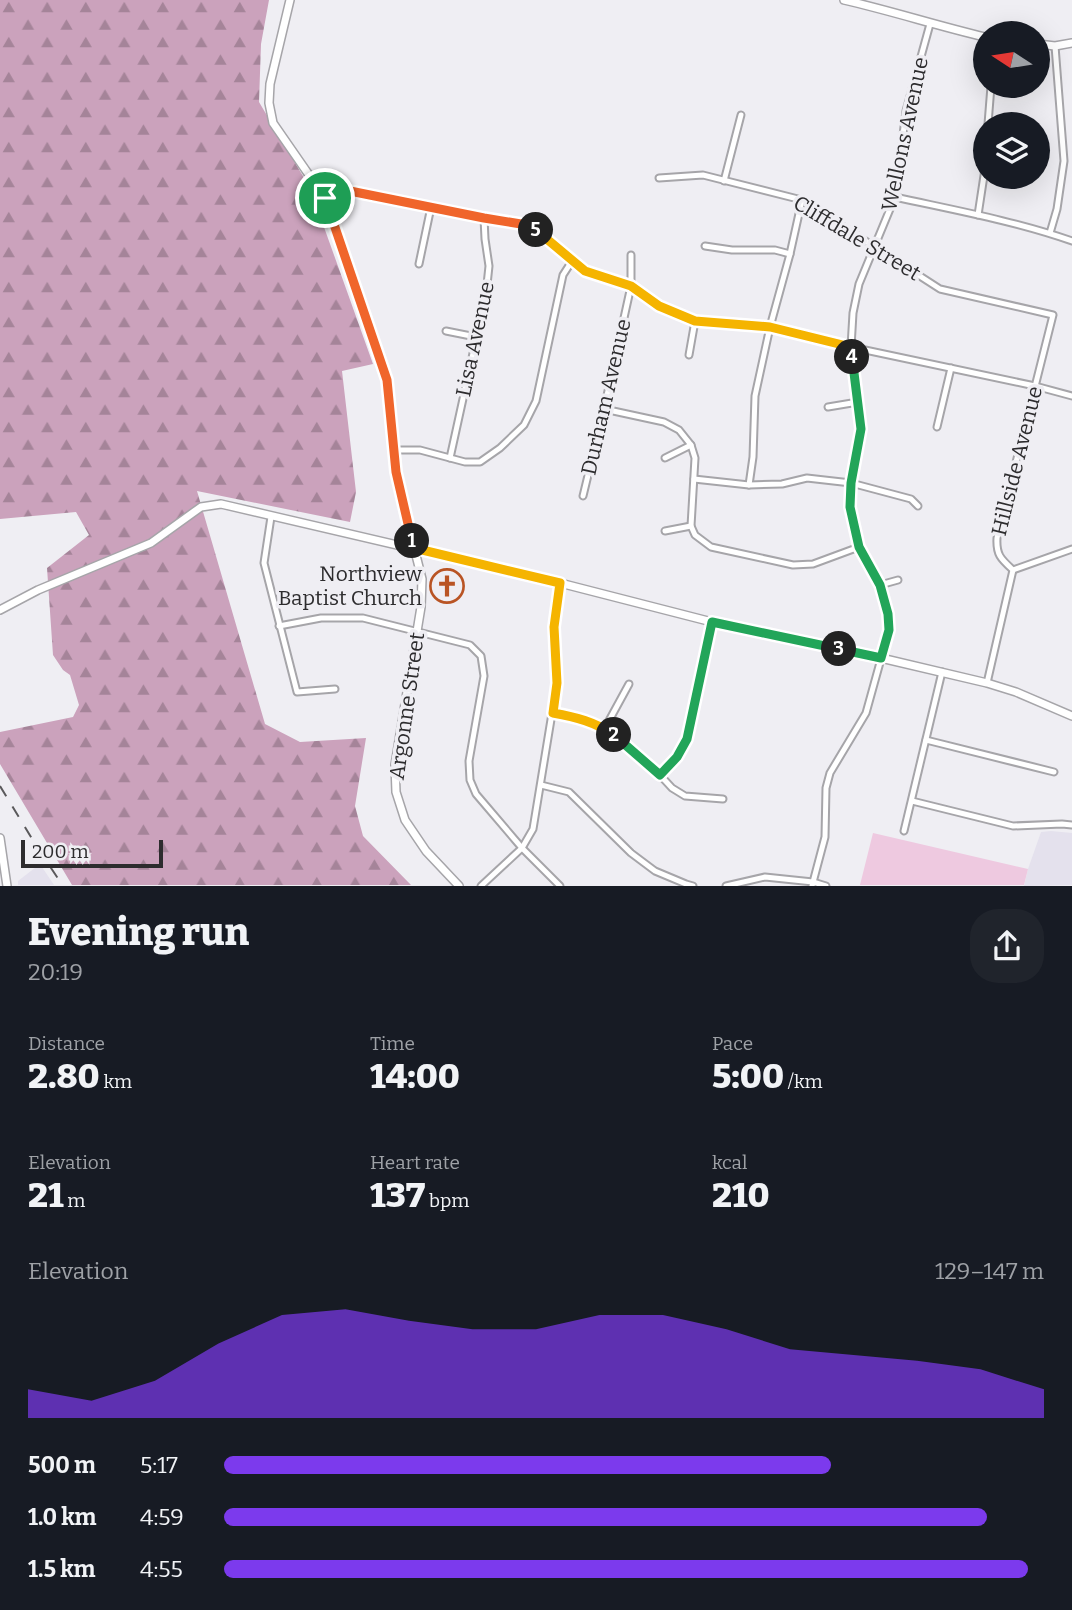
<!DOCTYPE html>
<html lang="en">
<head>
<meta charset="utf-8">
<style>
	:root { --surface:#171b24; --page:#20242c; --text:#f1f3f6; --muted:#9ea1a6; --accent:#7c3aed }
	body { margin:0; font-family:Bitter,serif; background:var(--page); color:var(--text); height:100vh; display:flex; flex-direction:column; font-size:26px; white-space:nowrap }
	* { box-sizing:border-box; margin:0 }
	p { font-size:23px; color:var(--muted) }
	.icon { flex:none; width:38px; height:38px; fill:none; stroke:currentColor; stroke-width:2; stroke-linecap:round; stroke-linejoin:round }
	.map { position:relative; height:886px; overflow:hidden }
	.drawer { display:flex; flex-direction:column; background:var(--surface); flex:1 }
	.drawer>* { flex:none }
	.needle { width:46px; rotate:282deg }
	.tools { position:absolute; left:973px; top:21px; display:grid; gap:14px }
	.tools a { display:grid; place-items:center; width:77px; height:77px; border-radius:50%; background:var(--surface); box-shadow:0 7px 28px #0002; font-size:35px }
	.scale { position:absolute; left:21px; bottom:18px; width:142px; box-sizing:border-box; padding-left:7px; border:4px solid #2d2c2e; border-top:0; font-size:19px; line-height:24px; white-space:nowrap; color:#2d2c2e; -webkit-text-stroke:5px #efeef3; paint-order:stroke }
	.pin { position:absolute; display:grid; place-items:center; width:60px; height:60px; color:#fff; margin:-30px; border:4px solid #fff; border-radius:50%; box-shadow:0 2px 7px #0007 }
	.km { position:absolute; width:35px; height:35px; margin:-18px; border-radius:50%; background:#222; color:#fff; font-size:19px; line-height:35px; text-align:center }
	.round { display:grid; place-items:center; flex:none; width:74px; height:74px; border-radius:28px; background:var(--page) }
	.summary { display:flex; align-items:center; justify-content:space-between; height:119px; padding:0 28px }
	h1 { font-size:38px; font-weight:800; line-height:52px }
	.metrics { display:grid; grid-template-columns:repeat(3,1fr); gap:10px; height:119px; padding:7px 28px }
	.metrics div { display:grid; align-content:center }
	.metrics b { font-size:35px; font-weight:800 }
	.metrics small { font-size:19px; font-weight:400 }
	.metrics p { font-size:19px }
	.chart { height:196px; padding:14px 28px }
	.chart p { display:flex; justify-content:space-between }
	.chart svg { width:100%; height:126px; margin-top:7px; fill:var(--accent); opacity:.7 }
	ul { padding:0 28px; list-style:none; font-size:23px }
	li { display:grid; grid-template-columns:112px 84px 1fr; align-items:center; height:52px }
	li i { height:18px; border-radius:9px; background:var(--accent) }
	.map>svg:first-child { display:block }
	.built { fill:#e4e1ed }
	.green { fill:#eec9e0 }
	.forest { fill:url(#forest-firs) }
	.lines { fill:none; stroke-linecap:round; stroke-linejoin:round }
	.street-casing { stroke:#a6a5a9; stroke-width:9 }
	.secondary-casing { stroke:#a6a5a9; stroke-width:10 }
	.street { stroke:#fff; stroke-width:5 }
	.secondary { stroke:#fff; stroke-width:7 }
	.rail { stroke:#5a595b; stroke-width:2; stroke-dasharray:12 12; stroke-linecap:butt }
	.split-1-casing { stroke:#fff; stroke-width:14 }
	.split-2-casing { stroke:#fff; stroke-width:14 }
	.split-3-casing { stroke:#fff; stroke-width:14 }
	.split-4-casing { stroke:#fff; stroke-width:14 }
	.split-5-casing { stroke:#fff; stroke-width:14 }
	.split-6-casing { stroke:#fff; stroke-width:14 }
	.split-1 { stroke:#f0652b; stroke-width:9 }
	.split-2 { stroke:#f5b400; stroke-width:9 }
	.split-3 { stroke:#22a559; stroke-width:9 }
	.split-4 { stroke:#22a559; stroke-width:9 }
	.split-5 { stroke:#f5b400; stroke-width:9 }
	.split-6 { stroke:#f0652b; stroke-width:9 }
	.labels { text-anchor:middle; stroke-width:7; stroke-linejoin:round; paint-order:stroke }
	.street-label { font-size:21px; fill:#2d2c2e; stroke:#efeef3 }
	.poi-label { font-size:21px; fill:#2d2c2e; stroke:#efeef3; text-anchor:end }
</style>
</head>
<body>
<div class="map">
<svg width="1072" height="886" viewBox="0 0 1072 886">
	<defs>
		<pattern id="forest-firs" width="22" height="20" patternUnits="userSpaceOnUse" patternTransform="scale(1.75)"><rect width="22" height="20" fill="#cba2bc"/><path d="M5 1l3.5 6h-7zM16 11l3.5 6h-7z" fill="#a58499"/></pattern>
	</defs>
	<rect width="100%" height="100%" fill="#efeef3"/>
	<g class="built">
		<path d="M1051,831l21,2v52l-48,1 4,-17 13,-37z"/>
		<path d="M40,864l14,21h-36v-4z"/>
	</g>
	<path class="green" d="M873,833l155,36 -4,16h-164z"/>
	<path class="forest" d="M0,0h269l-8,44 -2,58 51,86 63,176 -31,7 14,121 -6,30 -153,-31 68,233 35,18 66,-4 -11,68 8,30 48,49h-339l-72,-121v-32l73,-15 6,-12 -9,-30 -7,-5 -10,-15 -6,-87 42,-33 -13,-23 -76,7z"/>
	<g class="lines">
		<g class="street-casing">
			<g id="street">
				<path d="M988,124l3,-38"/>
				<path d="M659,178l44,-3 99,25 138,89 113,26 -56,223c-1,17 4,21 16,32l-26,113"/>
				<path d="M724,181l17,-66"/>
				<path d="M895,197c59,13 120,24 177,44"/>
				<path d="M325,198l25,-7 134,27 37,6 18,8 46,39 46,15 28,20 36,15 75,6 81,20 184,39 37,10"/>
				<path d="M978,215l7,-46"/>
				<path d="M1050,233l7,-24 7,-48 -9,-115"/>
				<path d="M705,246l27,4h43l15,4"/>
				<path d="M419,264l12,-57"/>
				<path d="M446,331l30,6"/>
				<path d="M689,355l6,-34"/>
				<path d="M828,407l30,-5"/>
				<path d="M604,409l60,13 15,8 12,15 4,13 -4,68 4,9 16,12 82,18 20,-1 46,-17"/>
				<path d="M937,427l14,-59"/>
				<path d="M393,450h27l45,12h15l20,-14 24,-23 12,-24 27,-126 9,-14"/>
				<path d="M450,458l36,-164 3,-28 -4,-27 -1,-21"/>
				<path d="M665,458l26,-13"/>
				<path d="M694,479l55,6 33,-1 25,-6 44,5 60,16 7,7"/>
				<path d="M749,485l4,-28 2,-61 15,-69 20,-73 12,-54"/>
				<path d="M583,496l21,-87 27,-123v-31"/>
				<path d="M271,517l-7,46 33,129 38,-3"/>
				<path d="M665,531l26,-5"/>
				<path d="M1013,570l59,-21"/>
				<path d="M880,585l18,-5"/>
				<path d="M279,626l42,-8h42l107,27 11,11 3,20 -15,85 1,19 6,14 46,54 38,38"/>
				<path d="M553,713l27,5 25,10 16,11 39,36 12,13 13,8 38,3"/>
				<path d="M605,728l24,-44"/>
				<path d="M926,740l128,32"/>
				<path d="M660,775l17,-19 10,-17 25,-117"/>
				<path d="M541,785l28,7 62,61 24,18 31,13 7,2"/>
				<path d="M912,801l101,25 49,-2 10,1"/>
				<path d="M904,831l38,-159"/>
				<path d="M481,886l41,-38 11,-19 24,-146 -3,-56 6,-44"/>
				<path d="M726,886l39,-9 48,5 13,4"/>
				<path d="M812,886l13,-49 1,-49 4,-15 36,-60 23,-83 -1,-16 -8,-29 -21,-38 -9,-40 1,-24 10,-54 -10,-82 2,-34 6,-29 36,-87 11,-86 24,-87"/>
			</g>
		</g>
		<g class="secondary-casing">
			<g id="secondary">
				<path d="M290,0l-20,84 -1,19 4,20 52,75 61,182 9,92 27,107 -1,28 -26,158 1,27 9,28 21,31 33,35"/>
				<path d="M844,0c48,11 94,26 141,37"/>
				<path d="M1038,44l17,2 17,-3"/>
				<path d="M0,610l38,-20 113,-47 50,-36 20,-3 339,79 152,39 169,36 106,25 29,9 56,24"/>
				<path d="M0,838l7,48"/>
			</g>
		</g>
		<use href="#street" class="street"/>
		<use href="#secondary" class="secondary"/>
		<path class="rail" d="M0,786l37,61 26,39"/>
	</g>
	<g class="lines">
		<g class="split-1-casing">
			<path id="split-1" d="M325,198l62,182 9,92 16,69"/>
		</g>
		<g class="split-2-casing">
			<path id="split-2" d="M412,541l2,7 146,35 -6,44 3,56 -4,30c23,4 42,9 61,22"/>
		</g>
		<g class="split-3-casing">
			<path id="split-3" d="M614,735l46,40 17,-18 10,-18 25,-117 127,27"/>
		</g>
		<g class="split-4-casing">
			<path id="split-4" d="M839,649l42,9 8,-28 -1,-16 -8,-29 -21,-38 -9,-40 1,-24 10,-54 -9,-72"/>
		</g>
		<g class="split-5-casing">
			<path id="split-5" d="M536,230l49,41 46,15 28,20 36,15 75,6 81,20 1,10"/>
		</g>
		<g class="split-6-casing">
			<path id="split-6" d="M325,198l25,-7 134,27 37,6 15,6"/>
		</g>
		<use href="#split-1" class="split-1"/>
		<use href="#split-2" class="split-2"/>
		<use href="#split-3" class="split-3"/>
		<use href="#split-4" class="split-4"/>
		<use href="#split-5" class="split-5"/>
		<use href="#split-6" class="split-6"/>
	</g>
	<defs>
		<g id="church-ring" transform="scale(1.75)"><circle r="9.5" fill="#efeef3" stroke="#b95424" stroke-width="1.5"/><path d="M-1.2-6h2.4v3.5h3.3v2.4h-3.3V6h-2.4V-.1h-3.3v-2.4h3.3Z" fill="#b95424"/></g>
	</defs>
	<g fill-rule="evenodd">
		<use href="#church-ring" x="447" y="586"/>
	</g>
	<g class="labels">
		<g class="street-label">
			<text transform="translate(905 134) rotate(-78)" y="7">Wellons Avenue</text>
			<text transform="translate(857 238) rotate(31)" y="7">Cliffdale Street</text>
			<text transform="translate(475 339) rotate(-78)" y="7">Lisa Avenue</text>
			<text transform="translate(606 397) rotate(-77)" y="7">Durham Avenue</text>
			<text transform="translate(1017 461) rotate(-76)" y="7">Hillside Avenue</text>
			<text transform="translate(407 706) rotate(-82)" y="7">Argonne Street</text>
		</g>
		<g class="poi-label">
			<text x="422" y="581">Northview<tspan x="422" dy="24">Baptist Church</tspan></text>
		</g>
	</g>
</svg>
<div class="tools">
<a><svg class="needle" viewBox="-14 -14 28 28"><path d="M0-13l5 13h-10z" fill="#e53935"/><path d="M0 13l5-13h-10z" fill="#9ea1a6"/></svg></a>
<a><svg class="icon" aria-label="layers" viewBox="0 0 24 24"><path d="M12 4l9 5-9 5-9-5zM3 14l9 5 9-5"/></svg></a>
</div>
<div class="scale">200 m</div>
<div class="pin" style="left:325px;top:198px;background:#1e9e55"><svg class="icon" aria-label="arrive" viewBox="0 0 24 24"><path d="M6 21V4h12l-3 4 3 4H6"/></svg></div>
<b class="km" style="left:412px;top:541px">1</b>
<b class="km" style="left:614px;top:735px">2</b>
<b class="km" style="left:839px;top:649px">3</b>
<b class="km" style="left:852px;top:357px">4</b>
<b class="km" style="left:536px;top:230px">5</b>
</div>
<section class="drawer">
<div class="summary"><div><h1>Evening run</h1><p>20:19</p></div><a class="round"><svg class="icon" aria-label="share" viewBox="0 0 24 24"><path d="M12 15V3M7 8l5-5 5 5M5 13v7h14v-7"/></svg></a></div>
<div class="metrics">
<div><p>Distance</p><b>2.80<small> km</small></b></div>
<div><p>Time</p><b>14:00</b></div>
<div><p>Pace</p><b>5:00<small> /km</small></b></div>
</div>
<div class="metrics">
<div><p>Elevation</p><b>21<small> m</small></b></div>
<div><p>Heart rate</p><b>137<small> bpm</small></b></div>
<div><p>kcal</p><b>210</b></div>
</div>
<div class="chart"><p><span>Elevation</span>129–147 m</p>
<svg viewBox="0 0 160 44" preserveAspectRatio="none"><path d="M0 44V34L10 38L20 31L30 18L40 8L50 6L60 10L70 13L80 13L90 8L100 8L110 13L120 20L130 22L140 24L150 27L160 34V44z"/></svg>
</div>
<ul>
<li><b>500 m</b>5:17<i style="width:74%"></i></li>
<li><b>1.0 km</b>4:59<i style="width:93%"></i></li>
<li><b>1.5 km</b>4:55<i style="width:98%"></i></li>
</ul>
</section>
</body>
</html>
